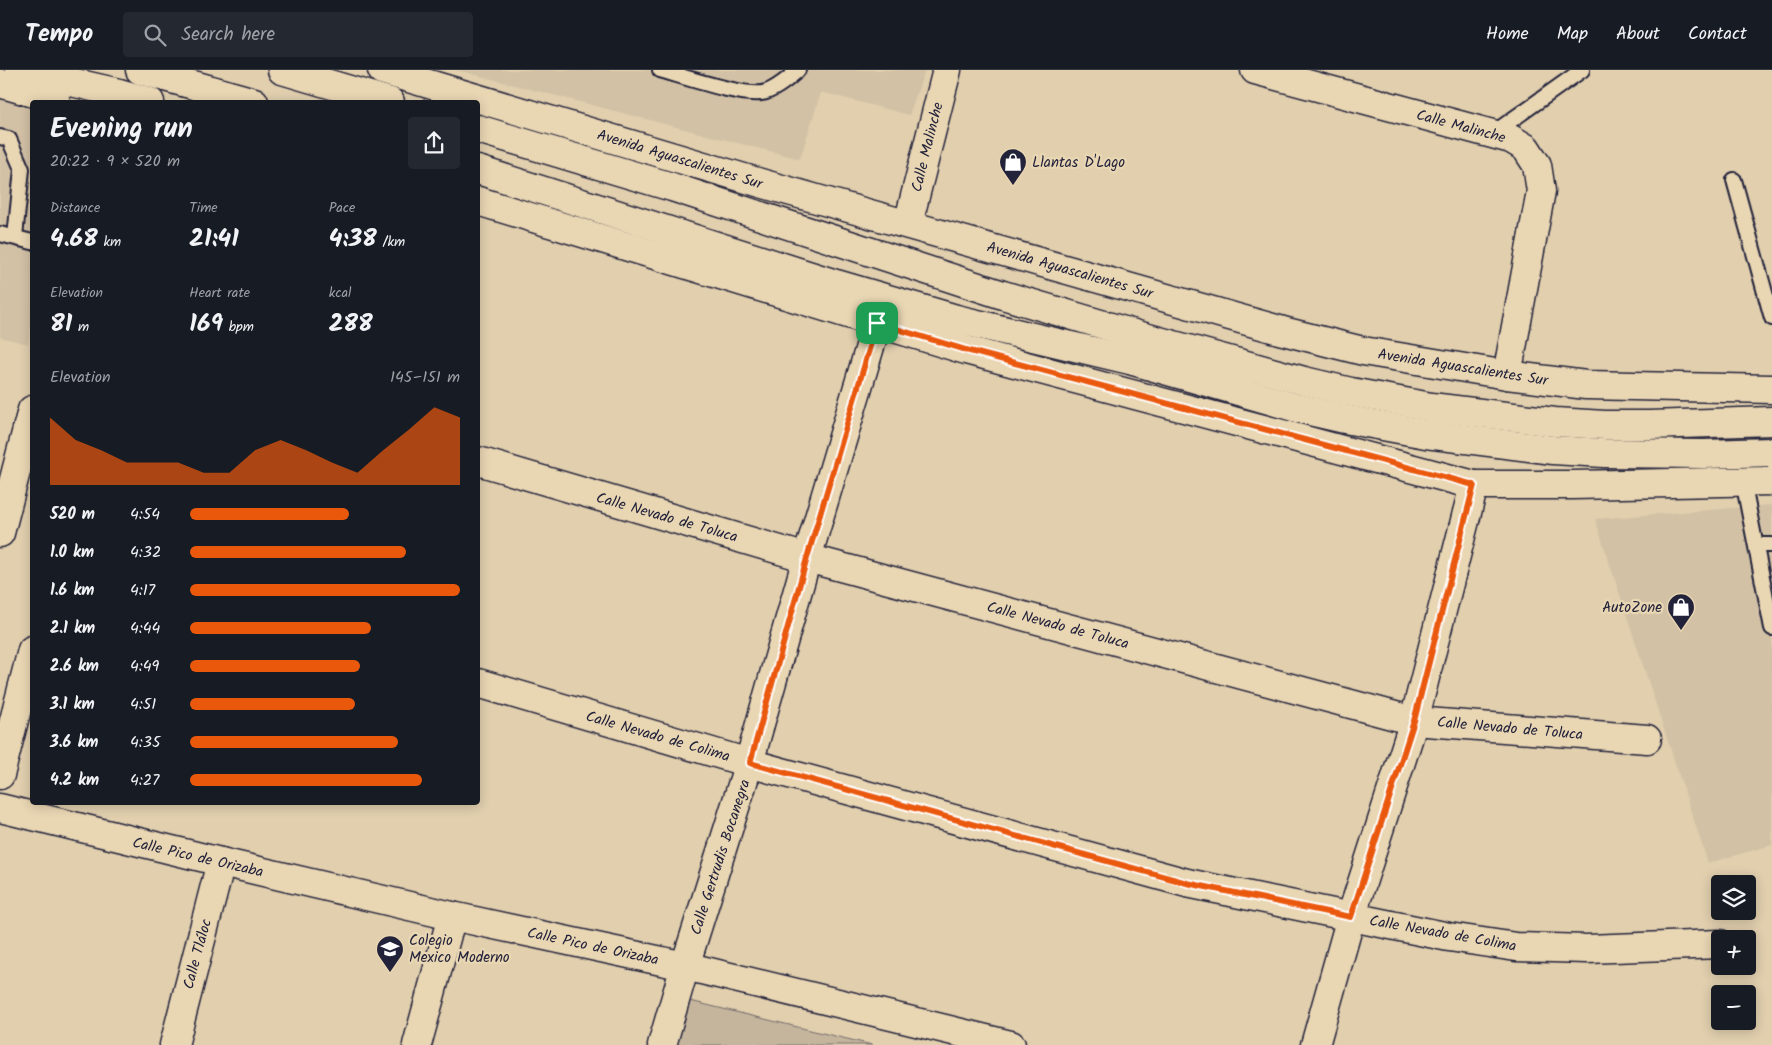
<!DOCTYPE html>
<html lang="en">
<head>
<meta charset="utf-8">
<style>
	:root { --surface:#171b24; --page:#242831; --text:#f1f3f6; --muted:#9ea1a6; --line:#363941; --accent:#ea580c }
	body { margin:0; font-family:Kalam,sans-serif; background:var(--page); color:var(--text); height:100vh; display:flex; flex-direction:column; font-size:19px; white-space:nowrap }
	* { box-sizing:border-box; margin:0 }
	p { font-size:16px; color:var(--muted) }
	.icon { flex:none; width:28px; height:28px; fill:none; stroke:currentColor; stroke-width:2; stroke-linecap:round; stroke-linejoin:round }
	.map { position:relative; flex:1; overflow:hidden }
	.sheet { position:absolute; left:30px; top:30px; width:450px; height:705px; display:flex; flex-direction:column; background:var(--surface); border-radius:5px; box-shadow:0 2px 12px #0003 }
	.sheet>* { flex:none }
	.buttons { position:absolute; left:1711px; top:805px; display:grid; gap:10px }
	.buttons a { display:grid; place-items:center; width:45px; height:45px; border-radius:5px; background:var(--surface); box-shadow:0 2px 12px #0003; font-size:25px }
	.pin { position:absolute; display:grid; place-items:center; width:42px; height:42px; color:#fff; margin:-21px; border-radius:10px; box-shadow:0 2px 8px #0006 }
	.round { display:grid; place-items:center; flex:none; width:52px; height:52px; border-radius:5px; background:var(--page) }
	.summary { display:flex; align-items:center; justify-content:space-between; height:85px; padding:0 20px }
	h1 { font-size:28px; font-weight:800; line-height:38px }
	.figures { display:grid; grid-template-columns:repeat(3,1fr); gap:8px; height:85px; padding:5px 20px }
	.figures div { display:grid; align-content:center }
	.figures b { font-size:25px; font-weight:800 }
	.figures small { font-size:14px; font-weight:400 }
	.figures p { font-size:14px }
	.chart { height:140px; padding:10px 20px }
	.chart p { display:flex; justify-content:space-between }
	.chart svg { width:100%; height:90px; margin-top:5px; fill:var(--accent); opacity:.7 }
	ul { padding:0 20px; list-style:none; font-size:16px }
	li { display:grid; grid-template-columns:80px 60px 1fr; align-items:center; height:38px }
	li i { height:12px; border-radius:6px; background:var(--accent) }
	header { display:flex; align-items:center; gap:30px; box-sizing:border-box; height:70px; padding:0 25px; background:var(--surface); border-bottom:1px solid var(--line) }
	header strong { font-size:24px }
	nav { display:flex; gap:28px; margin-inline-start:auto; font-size:18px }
	.search { width:350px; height:45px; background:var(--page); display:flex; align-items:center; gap:12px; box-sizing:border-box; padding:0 18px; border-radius:5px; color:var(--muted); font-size:19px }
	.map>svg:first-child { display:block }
	.built { fill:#d2c1a5 }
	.green { fill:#c5b59d; stroke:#746c6c }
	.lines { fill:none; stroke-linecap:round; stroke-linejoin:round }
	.service-casing { stroke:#22223b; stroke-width:18 }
	.minor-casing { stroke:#22223b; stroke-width:31 }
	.tertiary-casing { stroke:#22223b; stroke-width:31 }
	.primary-casing { stroke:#22223b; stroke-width:31 }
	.service { stroke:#e9d6b3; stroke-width:14 }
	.minor { stroke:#e9d6b3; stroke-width:28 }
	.tertiary { stroke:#e9d6b3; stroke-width:28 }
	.primary { stroke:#e9d6b3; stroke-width:28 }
	.route-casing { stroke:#fff; stroke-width:10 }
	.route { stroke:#ea580c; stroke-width:6 }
	.labels { text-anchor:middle; stroke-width:4.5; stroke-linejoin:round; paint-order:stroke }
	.street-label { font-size:15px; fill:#22223b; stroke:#e9d6b3 }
	.poi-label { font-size:15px; fill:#22223b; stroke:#e9d6b3; text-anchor:start }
</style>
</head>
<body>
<header>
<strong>Tempo</strong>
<div class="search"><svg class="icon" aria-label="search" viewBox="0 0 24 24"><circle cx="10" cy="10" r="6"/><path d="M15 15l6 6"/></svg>Search here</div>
<nav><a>Home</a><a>Map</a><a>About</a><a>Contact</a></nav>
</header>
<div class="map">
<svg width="1772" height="975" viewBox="0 0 1772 975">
	<rect width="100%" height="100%" fill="#e1cfae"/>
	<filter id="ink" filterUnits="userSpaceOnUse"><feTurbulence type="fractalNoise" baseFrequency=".02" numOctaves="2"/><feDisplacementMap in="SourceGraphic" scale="10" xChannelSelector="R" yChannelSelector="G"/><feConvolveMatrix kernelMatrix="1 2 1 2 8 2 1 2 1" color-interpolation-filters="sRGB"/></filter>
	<g filter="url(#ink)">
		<g class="built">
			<path d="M457,0h468l-16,45 -88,-23 -21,67z"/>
			<path d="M0,27l32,9v217l-4,21 -28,-7z"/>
			<path d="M1772,435v340l-64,18 -113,-344z"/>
		</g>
		<path class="green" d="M682,929l190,46h-203z"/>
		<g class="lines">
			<g class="service-casing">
				<g id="service">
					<path d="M660,0c22,6 88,29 106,22 12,-4 23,-14 32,-22"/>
					<path d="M1492,64l90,-64"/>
					<path d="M0,67l9,2 13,30 -7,68"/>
					<path d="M1734,110l38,138"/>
					<path d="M0,164l32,8"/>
					<path d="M1743,411l29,147"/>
					<path d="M1756,475h16"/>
				</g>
			</g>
			<g class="minor-casing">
				<g id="minor">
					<path d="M1255,0l256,69 15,9 11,17 4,26 -34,184"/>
					<path d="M908,154l39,-154"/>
					<path d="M478,391l329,97 607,163 233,18"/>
					<path d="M478,613l271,80 438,120 262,54 67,10 71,2 133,-5"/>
					<path d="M0,738l221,54 231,54 233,50 326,79"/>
					<path d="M174,975l47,-183"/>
					<path d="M417,975l35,-129"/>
					<path d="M662,975l23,-79 64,-203 58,-205 70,-235"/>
					<path d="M1315,975l36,-128 63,-196 60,-236"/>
				</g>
			</g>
			<g class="tertiary-casing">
				<g id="tertiary">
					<path d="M0,13l48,14 8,5"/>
					<path d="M0,463l32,-123"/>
					<path d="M0,705l32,-125"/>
				</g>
			</g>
			<g class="primary-casing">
				<g id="primary">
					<path d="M19,0l100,23 31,9"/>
					<path d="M140,0l114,32"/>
					<path d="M282,0l108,32"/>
					<path d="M382,0l382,114 519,147 80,20 144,24 79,10 186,4"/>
					<path d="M478,59l194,58 331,108 138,41 163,45 47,11 80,15 124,15 50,3h44l123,-4"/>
					<path d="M478,100l358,114 120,35 174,41 167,48 48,11 81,15 127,16 51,3 100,1 68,-2"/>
					<path d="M478,131l488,149 508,135h98l200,-4"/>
				</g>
			</g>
			<use href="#service" class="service"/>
			<use href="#minor" class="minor"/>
			<use href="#tertiary" class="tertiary"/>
			<use href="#primary" class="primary"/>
		</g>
	</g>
	<g class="lines" filter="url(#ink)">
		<g class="route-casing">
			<path id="route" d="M877,253l89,27 508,135 -60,236 -63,196 -164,-34 -437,-120 57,-205z"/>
		</g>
		<use href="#route" class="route"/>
	</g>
	<defs>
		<g id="shop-pin" transform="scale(1.4375)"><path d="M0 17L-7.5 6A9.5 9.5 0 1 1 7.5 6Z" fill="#22223b" stroke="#e9d6b3"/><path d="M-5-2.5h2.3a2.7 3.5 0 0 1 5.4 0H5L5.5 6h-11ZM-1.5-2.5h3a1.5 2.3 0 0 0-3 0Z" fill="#fff"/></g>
		<g id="school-pin" transform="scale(1.4375)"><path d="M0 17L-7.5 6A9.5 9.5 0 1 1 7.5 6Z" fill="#22223b" stroke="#e9d6b3"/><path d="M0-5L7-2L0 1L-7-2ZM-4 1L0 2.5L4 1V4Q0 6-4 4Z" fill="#fff"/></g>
	</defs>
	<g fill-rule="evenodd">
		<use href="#shop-pin" x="1013" y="92"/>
		<use href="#shop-pin" x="1681" y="537"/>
		<use href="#school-pin" x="390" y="879"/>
	</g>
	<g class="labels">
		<g class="street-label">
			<text transform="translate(1461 56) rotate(15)" y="5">Calle Malinche</text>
			<text transform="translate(927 77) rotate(-76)" y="5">Calle Malinche</text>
			<text transform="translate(680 89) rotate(17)" y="5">Avenida Aguascalientes Sur</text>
			<text transform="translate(1070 200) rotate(16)" y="5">Avenida Aguascalientes Sur</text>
			<text transform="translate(1463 297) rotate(9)" y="5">Avenida Aguascalientes Sur</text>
			<text transform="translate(667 447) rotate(16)" y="5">Calle Nevado de Toluca</text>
			<text transform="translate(1058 555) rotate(15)" y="5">Calle Nevado de Toluca</text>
			<text transform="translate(1510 658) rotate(5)" y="5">Calle Nevado de Toluca</text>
			<text transform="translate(658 666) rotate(16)" y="5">Calle Nevado de Colima</text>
			<text transform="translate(198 787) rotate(13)" y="5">Calle Pico de Orizaba</text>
			<text transform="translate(720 787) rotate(-72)" y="5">Calle Gertrudis Bocanegra</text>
			<text transform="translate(1443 863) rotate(10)" y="5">Calle Nevado de Colima</text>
			<text transform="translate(593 876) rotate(12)" y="5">Calle Pico de Orizaba</text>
			<text transform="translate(197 884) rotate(-75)" y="5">Calle Tláloc</text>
		</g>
		<g class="poi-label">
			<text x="1032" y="97">Llantas D'Lago</text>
			<text x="1662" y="542" text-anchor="end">AutoZone</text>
			<text x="409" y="875">Colegio<tspan x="409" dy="17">Mexico Moderno</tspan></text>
		</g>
	</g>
</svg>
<div class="buttons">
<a><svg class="icon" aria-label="layers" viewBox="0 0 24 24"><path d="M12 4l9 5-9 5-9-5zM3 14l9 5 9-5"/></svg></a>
<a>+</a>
<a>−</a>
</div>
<div class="pin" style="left:877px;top:253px;background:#1e9e55"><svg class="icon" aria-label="arrive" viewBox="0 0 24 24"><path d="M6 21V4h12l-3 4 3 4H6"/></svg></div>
<section class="sheet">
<div class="summary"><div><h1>Evening run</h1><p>20:22 · 9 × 520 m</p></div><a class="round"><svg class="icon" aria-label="share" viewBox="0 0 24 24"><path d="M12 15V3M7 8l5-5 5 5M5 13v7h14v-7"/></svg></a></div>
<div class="figures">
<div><p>Distance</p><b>4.68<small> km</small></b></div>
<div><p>Time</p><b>21:41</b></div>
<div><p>Pace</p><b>4:38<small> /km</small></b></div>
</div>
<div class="figures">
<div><p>Elevation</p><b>81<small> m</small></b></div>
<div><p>Heart rate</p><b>169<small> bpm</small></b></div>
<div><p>kcal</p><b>288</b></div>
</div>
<div class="chart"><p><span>Elevation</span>145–151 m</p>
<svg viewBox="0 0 160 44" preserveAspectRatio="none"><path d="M0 44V11L10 22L20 27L30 33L40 33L50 33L60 38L70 38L80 27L90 22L100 27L110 33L120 38L130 27L140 17L150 6L160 11V44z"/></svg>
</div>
<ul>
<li><b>520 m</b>4:54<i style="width:59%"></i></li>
<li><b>1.0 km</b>4:32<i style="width:80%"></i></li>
<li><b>1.6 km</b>4:17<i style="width:100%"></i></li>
<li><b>2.1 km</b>4:44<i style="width:67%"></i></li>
<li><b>2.6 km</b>4:49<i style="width:63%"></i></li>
<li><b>3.1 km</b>4:51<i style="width:61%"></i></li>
<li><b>3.6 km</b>4:35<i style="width:77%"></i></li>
<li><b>4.2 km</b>4:27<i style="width:86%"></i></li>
</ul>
</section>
</div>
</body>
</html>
